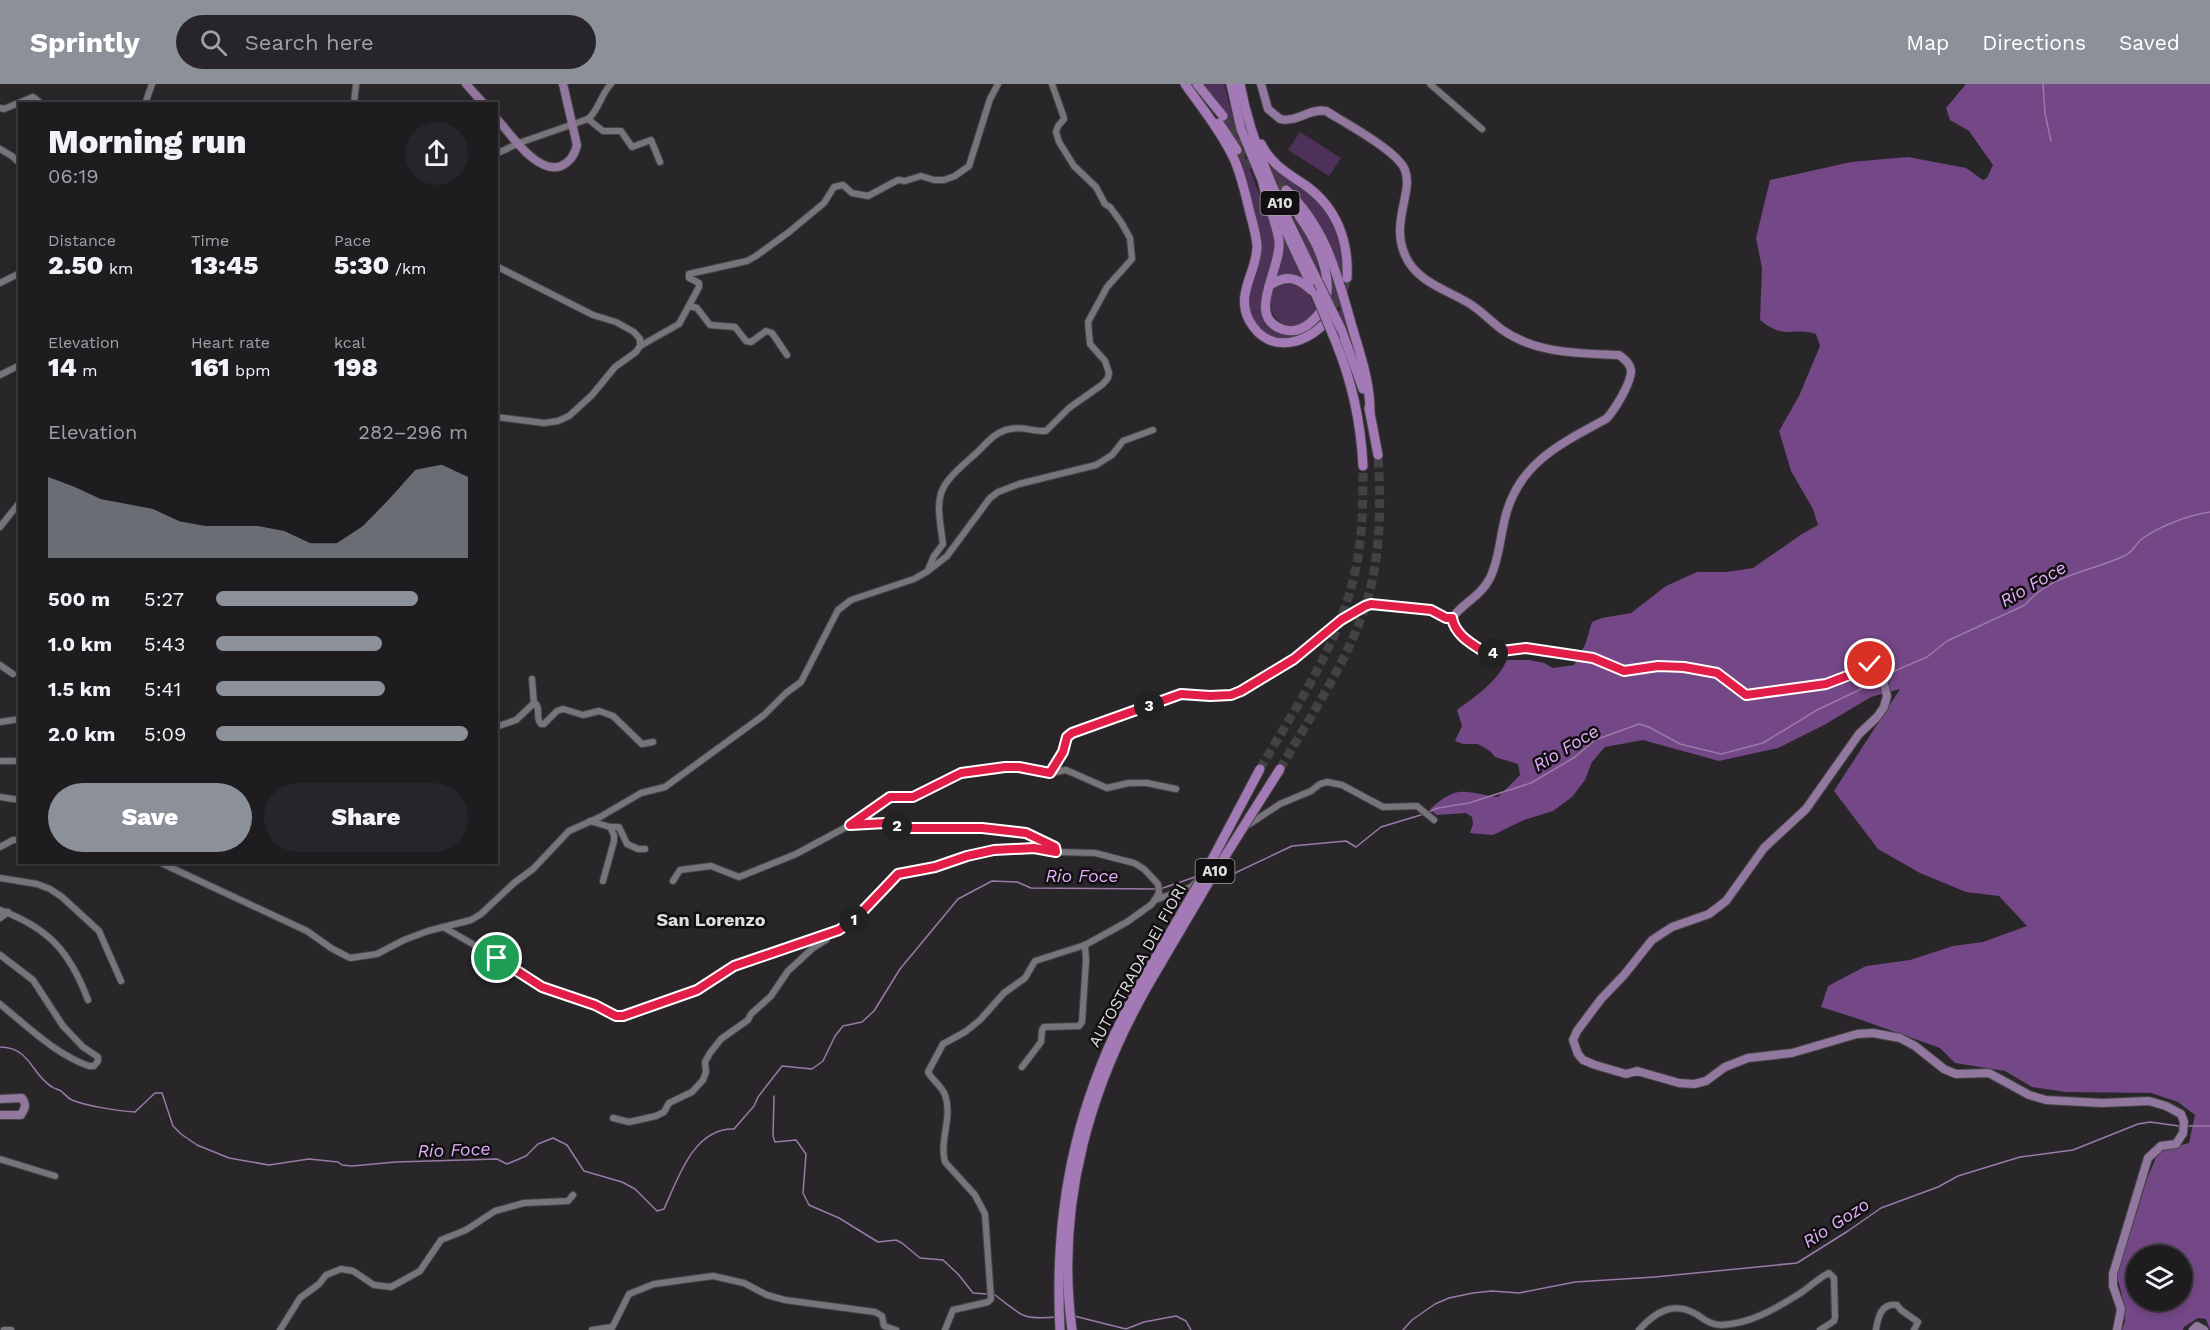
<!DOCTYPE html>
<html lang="en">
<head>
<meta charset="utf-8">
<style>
	:root { --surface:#1f1c20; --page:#272529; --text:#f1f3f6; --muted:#a1a1a5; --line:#3c3a3e; --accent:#8c9099 }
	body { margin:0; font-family:"Work Sans",sans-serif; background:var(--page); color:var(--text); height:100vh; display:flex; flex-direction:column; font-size:22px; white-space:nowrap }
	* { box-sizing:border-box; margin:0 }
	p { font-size:20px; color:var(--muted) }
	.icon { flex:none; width:33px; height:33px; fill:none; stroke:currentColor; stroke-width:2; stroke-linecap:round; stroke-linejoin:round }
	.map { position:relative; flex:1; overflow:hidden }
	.drawer { position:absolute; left:18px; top:18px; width:480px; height:762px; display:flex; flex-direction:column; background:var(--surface); border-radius:0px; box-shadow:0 3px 9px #0003,0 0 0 2px var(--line) }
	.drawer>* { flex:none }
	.buttons { position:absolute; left:2126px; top:1161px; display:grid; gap:12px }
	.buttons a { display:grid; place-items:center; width:66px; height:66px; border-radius:50%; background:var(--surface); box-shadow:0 3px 9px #0003,0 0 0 2px var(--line); font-size:30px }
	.pin { position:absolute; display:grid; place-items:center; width:51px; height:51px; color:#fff; margin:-26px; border:3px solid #fff; border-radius:50%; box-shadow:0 2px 6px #0007 }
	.km { position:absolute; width:30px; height:30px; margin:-15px; border-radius:50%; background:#222; color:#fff; font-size:16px; line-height:30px; text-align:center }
	.round { display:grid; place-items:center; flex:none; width:63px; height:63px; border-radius:32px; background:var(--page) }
	.head { display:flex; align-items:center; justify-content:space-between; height:102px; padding:0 30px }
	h1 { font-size:33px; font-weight:800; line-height:45px }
	.stats { display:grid; grid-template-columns:repeat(3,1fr); gap:9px; height:102px; padding:6px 30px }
	.stats div { display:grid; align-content:center }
	.stats b { font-size:26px; font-weight:800 }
	.stats small { font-size:16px; font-weight:400 }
	.stats p { font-size:16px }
	.chart { height:168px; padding:12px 30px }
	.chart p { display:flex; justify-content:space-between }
	.chart svg { width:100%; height:108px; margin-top:6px; fill:var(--accent); opacity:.7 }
	.action { display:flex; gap:12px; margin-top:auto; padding:12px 30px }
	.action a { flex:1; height:69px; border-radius:36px; background:var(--accent); color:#fff; font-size:24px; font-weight:800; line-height:69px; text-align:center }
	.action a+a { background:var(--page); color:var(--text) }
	ul { padding:0 30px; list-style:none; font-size:20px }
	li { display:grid; grid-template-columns:96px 72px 1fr; align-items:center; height:45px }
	li i { height:15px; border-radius:8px; background:var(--accent) }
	header { display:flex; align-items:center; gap:36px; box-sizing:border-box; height:84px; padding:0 30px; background:var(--accent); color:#fff }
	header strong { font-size:28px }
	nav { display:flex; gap:33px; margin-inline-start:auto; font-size:21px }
	.search { width:420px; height:54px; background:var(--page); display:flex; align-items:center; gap:15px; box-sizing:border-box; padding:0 21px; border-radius:33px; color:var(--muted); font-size:22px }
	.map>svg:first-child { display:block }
	.green { fill:#4d3159 }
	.forest { fill:#744786; fill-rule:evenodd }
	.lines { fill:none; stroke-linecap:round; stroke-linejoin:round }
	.stream { stroke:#9a7aa7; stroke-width:1.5 }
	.highway-tunnel { stroke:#444145; stroke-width:9; stroke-dasharray:9 4.5; stroke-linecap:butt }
	.minor-casing { stroke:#474548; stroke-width:8 }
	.major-casing { stroke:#474548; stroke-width:10 }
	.highway-casing { stroke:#474548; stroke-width:11 }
	.minor { stroke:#78757a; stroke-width:6 }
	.major { stroke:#92779e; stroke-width:8 }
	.highway { stroke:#a379b6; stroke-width:9 }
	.highway-bridge-casing { stroke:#474548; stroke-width:11; stroke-linecap:butt }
	.highway-bridge { stroke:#a379b6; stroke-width:9 }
	.route-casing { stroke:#fff; stroke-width:12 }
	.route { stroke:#e11d48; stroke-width:8 }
	.labels { text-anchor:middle; stroke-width:5; stroke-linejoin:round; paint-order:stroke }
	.shield { fill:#110f11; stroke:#a19fa2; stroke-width:1.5 }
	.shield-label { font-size:15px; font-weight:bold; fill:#dfdde0 }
	.street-label { font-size:16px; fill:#dfdde0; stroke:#110f11 }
	.water-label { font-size:18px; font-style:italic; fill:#e2b0f8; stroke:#110f11 }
	.neighbourhood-label { font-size:18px; font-weight:bold; fill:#dfdde0; stroke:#110f11 }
</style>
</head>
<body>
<header>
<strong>Sprintly</strong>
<div class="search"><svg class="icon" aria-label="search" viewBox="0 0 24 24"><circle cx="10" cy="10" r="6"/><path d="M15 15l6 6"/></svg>Search here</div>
<nav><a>Map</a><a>Directions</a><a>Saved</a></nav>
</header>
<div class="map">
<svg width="2210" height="1246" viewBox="0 0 2210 1246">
	<rect width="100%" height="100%" fill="#29262a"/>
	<g class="green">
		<path d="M1203,0h21l15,56 36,97 -1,30 -12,28 -1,7 2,13 15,16 42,-13 2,5 -24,16 -25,-1 -20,-15 -7,-19 13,-45 -38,-140 6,-5z"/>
		<path d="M1300,48l41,26 -12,18 -41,-26z"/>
		<path d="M1266,75c14,14 30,22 45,34 26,20 35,52 33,84l6,2 -3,17c-14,-41 -27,-77 -59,-108l-4,4 25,28 14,23 22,67 14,53 -21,-49 3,-6 -5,-3 -1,2c-6,-11 -3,-20 -5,-32 -4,-22 -15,-41 -28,-60l-6,4 16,25 10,36z"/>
		<path d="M1279,142l27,54 -32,-1z"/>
		<path d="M1294,197l13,10 10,20c-18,23 -43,20 -48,-10 5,-17 7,-18 25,-20z"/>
	</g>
	<path class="forest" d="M1966,0h244v1246l-4,-11 -8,-1 -14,9 -1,3h-61l3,-9 -3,-26 -5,-19 30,-97 10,-24 7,-5 25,-7 6,-28 -17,-13 -27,-9 -85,-1 -34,-5 -27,-16 -50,-8 -15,-15 -84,-30 -35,-11 7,-21 38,-20 44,-6 43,-14 30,-4 44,-16 -28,-30 -33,-4 -46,-19 -42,-24 -44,-58 66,-102 -29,8 -47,28 -46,23 -59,13 -76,-21 -38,7 -13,15 -7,18 -13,17 -19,14 -29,9 -31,15 -23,-2 3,-9 -1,-7 -6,-4 -29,2 -7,-6c29,-25 32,-17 68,-12l22,-22 -2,-11 -23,-7 -5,-6 -12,-7h-15l-8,-3 7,-15 -5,-16c19,-14 40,-28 50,-50h22l15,3 9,5 21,-3 11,-20 7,-23 10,-4 29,-5 35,-27 31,-14h30l26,-4 49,-34 16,-9 -5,-16 -22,-38 -12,-40 20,-35 21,-50 -4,-12c-25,-8 -30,7 -56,-14l2,-52 -6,-30 14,-58 81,-18 57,-5 58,11 17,12 4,-2 6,-13 -24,-34 -19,-11 -4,-12zM2136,1172h45v44h-45z"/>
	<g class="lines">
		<g class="stream">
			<path d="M2043,0l2,29 6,28"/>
			<path d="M1883,592l44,-19 20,-16 78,-36c27,-32 67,-33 101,-50 7,-3 10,-12 16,-16 17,-13 47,-24 68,-27"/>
			<path d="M1428,728l10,-4 31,-5 62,-20 44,-26 20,-17 44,-16 10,3 31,17 41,10 42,-11 54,-33 42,-20 17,-11"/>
			<path d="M1218,791l17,-2 57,-27 54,-5 10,6 25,-20 43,-13"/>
			<path d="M1160,805l38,-13"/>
			<path d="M0,963c30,0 31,27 52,40 3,2 6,2 9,4 4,3 6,7 11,9 14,6 47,11 63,12l20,-19h7l11,33 8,8 16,11 32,13 40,7 40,-6 29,3 4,3 10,1 44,-4 101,-3 10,5 19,-8 12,-12 15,-6 14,7 17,26 38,11 13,7 22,22 7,-2c14,-30 29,-81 70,-80l20,-23 4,-9 24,-31 30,3 11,-8 12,-25 8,-10 19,-4 12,-11 26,-42 58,-70 34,-18 25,1 14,6 125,1"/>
			<path d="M774,1012l-1,40 2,6 21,-2 10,14 -3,39 6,12 30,13 39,24 18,-2 6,3 18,15 23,2 15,14 15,19 14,1"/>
			<path d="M2187,1042h23"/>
			<path d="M992,1211h3c28,21 26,25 62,22"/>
			<path d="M1074,1232l52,13 18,-7 32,-6 10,5 5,9"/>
			<path d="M1403,1246l9,-10 23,-16 14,-6 24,-5 19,-2 27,2 56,-11 80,-5 142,-14 51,-32 33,-23 57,-21 20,-11 62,-19 53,-7 65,-26 12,-2 29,4"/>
		</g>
		<g class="highway-tunnel">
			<path d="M1223,32l25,33"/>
			<path d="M1237,66l25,27"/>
			<path d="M1268,89l18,17"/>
			<path d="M1276,107l23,25"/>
			<path d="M1330,223l11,-8 6,-21"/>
			<path d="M1260,685c37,-64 82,-129 96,-202 7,-33 7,-67 7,-101"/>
			<path d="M1280,685c31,-54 68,-108 87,-168 14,-47 14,-97 11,-146"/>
		</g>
		<g class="minor-casing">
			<g id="minor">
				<path d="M1430,0l52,45"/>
				<path d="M145,20l7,-20"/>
				<path d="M354,20l2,-20"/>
				<path d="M0,24l4,1 29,-12 9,7"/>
				<path d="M588,35l15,12h18l11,16 19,-7 9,22"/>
				<path d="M0,65l12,7 5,5 3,-4"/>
				<path d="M496,70l23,-11 69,-24c11,-9 13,-25 23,-35"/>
				<path d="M496,182l97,49 23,7 18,10 6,7v7l-4,6 -21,15 -23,28 -23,21 -11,5 -14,2 -48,-6"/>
				<path d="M0,199l20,-10"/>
				<path d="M689,222l8,2 13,17 25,2 11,14 5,1 15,-11 6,2 15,22"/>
				<path d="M640,262l39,-22 20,-37v-4l-10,-5v-4l58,-13 9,-5 33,-24 35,-29 10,-16 9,-2 9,8 16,3 30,-16 7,1 16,-5 13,4h10l11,-4 14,-10 21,-67 8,-15"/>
				<path d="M0,291l20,-10"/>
				<path d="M0,443l20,-25"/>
				<path d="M928,486l6,-14 9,-12c-7,-50 -9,-54 30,-88 12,-10 20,-24 37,-27 13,-3 24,3 36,2l23,-23 34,-24 5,-6 1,-5 -4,-12 -15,-17 -2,-22 19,-35 25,-28 -2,-21 -9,-16 -11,-15 -5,-3 -9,-17 -22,-21 -15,-24 -3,-10 2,-6 6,-7 -1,-4 -11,-31"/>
				<path d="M0,581l13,9"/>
				<path d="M532,595l2,25"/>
				<path d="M0,638l20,-3"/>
				<path d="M496,643l20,-7 16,-15 4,-1c5,6 -1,14 5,20h3l13,-13 6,-2 20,6 16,-4 14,5 29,28 11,-2"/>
				<path d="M0,677h20"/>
				<path d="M1050,689l13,-21 4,-15 5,-4 109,-39 29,2 21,-1 10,-4 53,-32 48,-39 23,-14 44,1 22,3 14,8h7"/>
				<path d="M0,713l20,3"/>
				<path d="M590,737l20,6h9l8,17 11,5h7"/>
				<path d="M850,741l39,-28h24l48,-24 44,-6 45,6 16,-3 41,18 22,-5h18l29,6"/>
				<path d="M1245,743l35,-23 31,-13 9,-7 7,-2 15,3 41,22 34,-1 17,14"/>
				<path d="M0,763l13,-7h7"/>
				<path d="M159,778l148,69 24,17 19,10 27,-4 27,-14 24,-9 43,-11 10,-6 33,-31 19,-14 36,-38 31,-14 41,-24 24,-6 99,-72 22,-22 15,-11 37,-72 13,-10 63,-21 14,-8 19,-15 43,-58 8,-6 21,-8 77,-19 16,-10 11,-14 30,-11"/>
				<path d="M0,794l37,6 13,5 12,8 37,34 22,50"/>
				<path d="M603,797l11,-40v-6l-4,-8"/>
				<path d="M673,797l7,-11 31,-4 28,11 57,-23 54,-29 35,-2 23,5h74l44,5 29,14 1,5"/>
				<path d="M1155,816l36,-13 6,-6"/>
				<path d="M0,826c49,18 70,42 88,90"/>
				<path d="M0,834l8,-6"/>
				<path d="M443,843l61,35 16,13 22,12 53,18 21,11h7l74,-26 37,-25 105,-35 18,-13 41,-43 37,-7 32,-11 56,-9 33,5 39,1 39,10 10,6 14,15 1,9 -7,11 -25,18 -42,23 -50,16 -10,17 -21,15 -24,27 -15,12 -22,12 -15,28c4,8 14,14 17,23 8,22 -6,45 0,67l30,33 10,19 6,85 -3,3 -35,8 -8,20"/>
				<path d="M0,871l33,25 30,46 20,21 15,10v4l-4,5h-5c-34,-12 -62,-40 -89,-62"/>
				<path d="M1022,983l19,-25 1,-12 2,-3 35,-1 3,-4 4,-61 -1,-16"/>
				<path d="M613,1034l16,4 27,-6 8,-4 5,-9 23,-11 11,-12 3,-8 -1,-10 5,-9 11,-14 27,-19 3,-6 20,-18 17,-25 25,-23 13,-8 3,-6"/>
				<path d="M0,1075l55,17"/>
				<path d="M4,1246h7"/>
				<path d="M280,1246l20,-32 19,-14 7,-9 15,-6 12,2 21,14 17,2 29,-16 21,-31 25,-10 29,-19 29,-8 44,-2 5,-6"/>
				<path d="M592,1246l20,-3"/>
				<path d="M611,1246l18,-36 25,-10 59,-8 31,7 23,12 18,5 90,12 7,4 2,10 12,4"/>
				<path d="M1639,1246c16,-18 34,-29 57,-16 8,5 15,11 25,11 29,-1 54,-16 78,-31 10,-6 19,-16 30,-21l5,5 1,39 -1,4 -14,9"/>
				<path d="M1876,1246c2,-13 5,-27 21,-25l4,5 17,12 -4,8"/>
			</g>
		</g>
		<g class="major-casing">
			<g id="major">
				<path d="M466,0l18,20"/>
				<path d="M1261,0l7,25 12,10c17,4 29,-11 46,-8 19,12 72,40 79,59 4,11 1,22 -1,32 -4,19 -7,35 1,53 10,25 39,34 60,46 14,7 24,19 36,28 35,25 77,24 118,26 5,4 11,8 12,15 1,12 -17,41 -25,49 -42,23 -84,42 -99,92 -7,22 -7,47 -17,67 -9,18 -27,25 -38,40 3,17 20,26 34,35l40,-5 67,10 31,13 34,-5 26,1 33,6 29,22 80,-11 26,-10 18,-10 4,1 10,19 3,12 -3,11 -7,10 -18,17 -53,75 -42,39 -38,53 -17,13 -37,13 -20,13 -28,35 -23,24 -24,32 -4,9 5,14 5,6 12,5 31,9 11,-3 42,12 15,1 12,-3 19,-14 23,-9 44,-5 65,-19 16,-1 27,5 15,8 29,23 12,5 33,-1 40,22 17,5 56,3 47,-2 17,5 15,8 3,8 -1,11 -7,11 -15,2 -13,12 -35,116v12l8,23 -4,21"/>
				<path d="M496,34c15,16 41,57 65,48 9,-4 14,-12 16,-21l-14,-61"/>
				<path d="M0,1015l22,-1c5,7 3,10 -1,17h-21"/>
				<path d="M2193,1246l4,-4 7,4"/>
			</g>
		</g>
		<g class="highway-casing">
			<g id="highway">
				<path d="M1185,0c17,24 38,50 50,77 7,17 11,35 15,52 3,11 6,21 7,32 1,26 -22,48 -8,75 20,37 61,24 82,-4"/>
				<path d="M1197,0l26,32"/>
				<path d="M1231,0l10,45 24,58"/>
				<path d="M1240,0c13,70 47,135 78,198"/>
				<path d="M1219,39l18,27"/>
				<path d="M1261,60c10,20 26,29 44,41 31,22 44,55 42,93"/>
				<path d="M1263,99c4,20 13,38 16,58 3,28 -36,78 6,89 9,2 18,-1 25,-7 35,-28 9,-79 -11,-107"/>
				<path d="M1286,106c41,38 52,88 67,140 8,27 17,53 17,81"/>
				<path d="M1275,124l41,87"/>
				<path d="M1269,202c16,-12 28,-9 42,4"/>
				<path d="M1341,245l22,60"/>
				<path d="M1335,256c17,41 26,83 28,126"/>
				<path d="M1369,324l9,47"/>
				<path d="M1060,1246c-7,-133 20,-243 87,-358"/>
				<path d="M1072,1246c-17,-126 18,-247 82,-355"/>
			</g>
		</g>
		<use href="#minor" class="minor"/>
		<use href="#major" class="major"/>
		<use href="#highway" class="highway"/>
		<g class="highway-bridge-casing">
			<g id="highway-bridge">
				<path d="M1318,198l23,47"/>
				<path d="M1316,211l19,45"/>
				<path d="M1147,888l59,-101 54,-102"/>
				<path d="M1154,891l56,-95 70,-111"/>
			</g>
		</g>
		<use href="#highway-bridge" class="highway-bridge"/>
	</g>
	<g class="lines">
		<g class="route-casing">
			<path id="route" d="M497,874l45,29 53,18 21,11h7l74,-26 37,-24 105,-36 18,-13 41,-43 37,-7 32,-11 27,-6 40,-2 22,4 -1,-5 -29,-14 -44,-5h-74l-23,-5 -35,2 40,-28h23l48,-24 44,-6h14l31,6 13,-21 4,-15 5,-4 109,-39 29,2 21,-1 10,-4 53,-32 47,-39 24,-14 6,-2 60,6 15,8h6c3,17 20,26 34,35l40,-5 67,10 31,13 34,-5 26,1 33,6 29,22 80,-11 26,-10 18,-10"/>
		</g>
		<use href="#route" class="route"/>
	</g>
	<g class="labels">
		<g class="shield">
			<rect x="1260.5" y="107" width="39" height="24" rx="4.5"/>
			<rect x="1195.5" y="775" width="39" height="24" rx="4.5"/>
		</g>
		<g class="shield-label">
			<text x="1280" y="124">A10</text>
			<text x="1215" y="792">A10</text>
		</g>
		<g class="street-label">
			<text transform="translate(1137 881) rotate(-61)" y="6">AUTOSTRADA DEI FIORI</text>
		</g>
		<g class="water-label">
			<text transform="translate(2033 500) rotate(-30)" y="6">Rio Foce</text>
			<text transform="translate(1566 664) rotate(-31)" y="6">Rio Foce</text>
			<text x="1082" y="798">Rio Foce</text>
			<text transform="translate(454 1066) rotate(-2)" y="6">Rio Foce</text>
			<text transform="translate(1836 1139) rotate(-33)" y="6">Rio Gozo</text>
		</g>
		<g class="neighbourhood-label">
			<text x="711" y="842">San Lorenzo</text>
		</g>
	</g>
</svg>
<div class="buttons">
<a><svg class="icon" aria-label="layers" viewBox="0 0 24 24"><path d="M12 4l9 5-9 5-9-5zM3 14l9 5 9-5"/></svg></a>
</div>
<div class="pin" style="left:497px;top:874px;background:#1e9e55"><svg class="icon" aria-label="arrive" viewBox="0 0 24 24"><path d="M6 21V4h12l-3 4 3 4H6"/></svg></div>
<div class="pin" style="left:1870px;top:580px;background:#d93025"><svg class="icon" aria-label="check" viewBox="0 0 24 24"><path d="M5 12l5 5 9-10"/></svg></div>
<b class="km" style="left:854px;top:836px">1</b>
<b class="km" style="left:897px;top:742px">2</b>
<b class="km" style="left:1149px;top:622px">3</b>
<b class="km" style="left:1493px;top:569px">4</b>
<section class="drawer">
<div class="head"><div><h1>Morning run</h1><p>06:19</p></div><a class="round"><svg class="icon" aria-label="share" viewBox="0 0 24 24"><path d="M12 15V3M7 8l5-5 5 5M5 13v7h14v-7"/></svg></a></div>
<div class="stats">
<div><p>Distance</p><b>2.50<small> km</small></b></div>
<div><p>Time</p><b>13:45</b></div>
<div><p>Pace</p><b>5:30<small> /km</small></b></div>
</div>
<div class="stats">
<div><p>Elevation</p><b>14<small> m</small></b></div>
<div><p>Heart rate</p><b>161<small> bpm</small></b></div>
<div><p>kcal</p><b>198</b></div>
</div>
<div class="chart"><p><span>Elevation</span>282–296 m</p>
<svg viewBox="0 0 160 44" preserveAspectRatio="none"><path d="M0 44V11L10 15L20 20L30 22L40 24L50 29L60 31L70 31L80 31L90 33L100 38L110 38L120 31L130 20L140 8L150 6L160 11V44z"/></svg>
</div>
<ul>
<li><b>500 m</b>5:27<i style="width:80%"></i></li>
<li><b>1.0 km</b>5:43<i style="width:66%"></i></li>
<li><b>1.5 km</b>5:41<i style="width:67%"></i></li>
<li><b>2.0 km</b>5:09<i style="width:100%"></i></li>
</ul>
<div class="action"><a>Save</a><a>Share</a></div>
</section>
</div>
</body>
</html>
